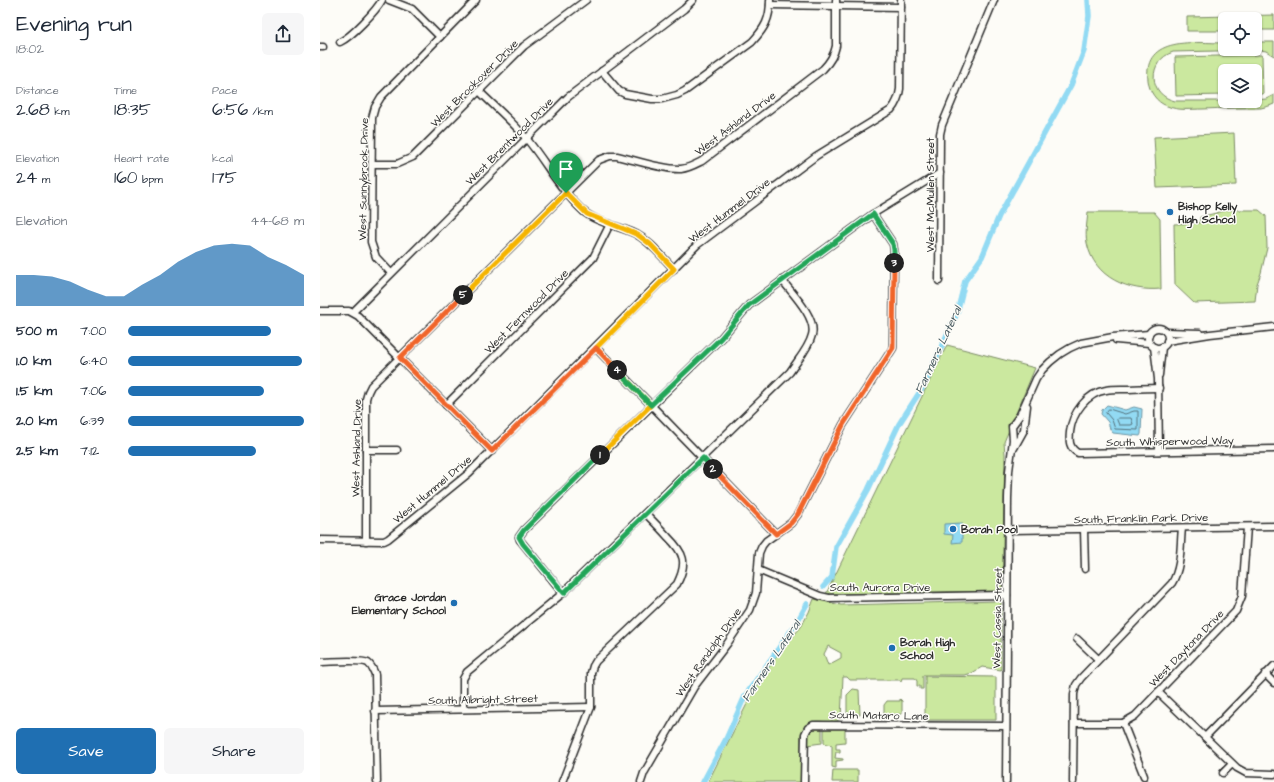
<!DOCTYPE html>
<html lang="en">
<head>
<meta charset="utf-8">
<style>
	:root { --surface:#fff; --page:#f6f6f7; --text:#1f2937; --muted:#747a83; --accent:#1f6fb2 }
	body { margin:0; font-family:"Architects Daughter",sans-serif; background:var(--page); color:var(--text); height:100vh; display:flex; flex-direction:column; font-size:15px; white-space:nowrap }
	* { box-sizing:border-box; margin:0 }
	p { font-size:13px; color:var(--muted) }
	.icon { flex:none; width:22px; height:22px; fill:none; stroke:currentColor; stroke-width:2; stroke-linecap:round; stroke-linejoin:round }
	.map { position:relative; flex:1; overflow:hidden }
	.drawer { display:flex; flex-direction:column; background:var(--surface); width:320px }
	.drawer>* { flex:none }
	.fabs { position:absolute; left:898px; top:12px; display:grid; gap:8px }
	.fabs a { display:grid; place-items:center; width:44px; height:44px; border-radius:6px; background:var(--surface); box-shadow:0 1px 3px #0004; font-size:20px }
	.pin { position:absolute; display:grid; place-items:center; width:34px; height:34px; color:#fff; margin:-41px -17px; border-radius:50% 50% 50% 0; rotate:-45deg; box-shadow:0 0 4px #0007 }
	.pin .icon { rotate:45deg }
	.km { position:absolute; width:20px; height:20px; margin:-10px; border-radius:50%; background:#222; color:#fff; font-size:11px; line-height:20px; text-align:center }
	.round { display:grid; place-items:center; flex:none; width:42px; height:42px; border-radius:6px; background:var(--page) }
	.head { display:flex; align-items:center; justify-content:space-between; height:68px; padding:0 16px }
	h1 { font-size:22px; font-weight:600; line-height:30px }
	.metrics { display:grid; grid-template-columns:repeat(3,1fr); gap:6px; height:68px; padding:4px 16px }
	.metrics div { display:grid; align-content:center }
	.metrics b { font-size:17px; font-weight:600 }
	.metrics small { font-size:11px; font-weight:400 }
	.metrics p { font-size:11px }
	.chart { height:112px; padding:8px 16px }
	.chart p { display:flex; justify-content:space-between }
	.chart svg { width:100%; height:72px; margin-top:4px; fill:var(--accent); opacity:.7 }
	.primary-button { display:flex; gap:8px; margin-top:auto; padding:8px 16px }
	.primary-button a { flex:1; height:46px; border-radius:6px; background:var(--accent); color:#fff; font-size:16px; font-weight:600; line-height:46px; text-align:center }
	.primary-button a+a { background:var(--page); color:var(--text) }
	ul { padding:0 16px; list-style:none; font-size:13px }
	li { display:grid; grid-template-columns:64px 48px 1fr; align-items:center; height:30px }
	li i { height:10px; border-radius:5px; background:var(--accent) }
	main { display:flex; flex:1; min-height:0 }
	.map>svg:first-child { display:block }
	.green { fill:#cbe89f; stroke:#7b8a65; fill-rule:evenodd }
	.water { fill:#92daf3; stroke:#6994a3 }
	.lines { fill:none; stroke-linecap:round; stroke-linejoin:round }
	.shore { stroke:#54717b; stroke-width:1 }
	.canal { stroke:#92daf3; stroke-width:5.5 }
	.minor-casing { stroke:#2b2b2b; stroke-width:9 }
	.minor { stroke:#fdfcf7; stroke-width:6 }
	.split-1-casing { stroke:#fff; stroke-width:8 }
	.split-2-casing { stroke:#fff; stroke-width:8 }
	.split-3-casing { stroke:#fff; stroke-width:8 }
	.split-4-casing { stroke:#fff; stroke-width:8 }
	.split-5-casing { stroke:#fff; stroke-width:8 }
	.split-6-casing { stroke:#fff; stroke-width:8 }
	.split-1 { stroke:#f5b400; stroke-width:5 }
	.split-2 { stroke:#22a559; stroke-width:5 }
	.split-3 { stroke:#f0652b; stroke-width:5 }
	.split-4 { stroke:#22a559; stroke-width:5 }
	.split-5 { stroke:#f0652b; stroke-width:5 }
	.split-6 { stroke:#f5b400; stroke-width:5 }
	.poi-dot { fill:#1f6fb2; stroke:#fdfcf7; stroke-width:1.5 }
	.labels { text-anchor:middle; stroke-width:3; stroke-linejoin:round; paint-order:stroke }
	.street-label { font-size:11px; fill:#2b2b2b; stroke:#fdfcf7 }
	.poi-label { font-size:11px; font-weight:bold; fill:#2b2b2b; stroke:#fdfcf7; text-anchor:start }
	.water-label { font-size:12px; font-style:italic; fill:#45575d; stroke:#fdfcf7 }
</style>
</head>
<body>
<main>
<section class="drawer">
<div class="head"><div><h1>Evening run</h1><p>18:02</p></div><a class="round"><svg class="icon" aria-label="share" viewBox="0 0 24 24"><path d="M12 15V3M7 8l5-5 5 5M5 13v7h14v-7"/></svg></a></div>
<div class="metrics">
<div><p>Distance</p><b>2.68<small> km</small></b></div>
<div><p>Time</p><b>18:35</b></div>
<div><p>Pace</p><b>6:56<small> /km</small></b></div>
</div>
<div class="metrics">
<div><p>Elevation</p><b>24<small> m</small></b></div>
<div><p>Heart rate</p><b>160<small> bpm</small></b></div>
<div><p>kcal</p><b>175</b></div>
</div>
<div class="chart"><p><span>Elevation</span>44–68 m</p>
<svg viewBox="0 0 160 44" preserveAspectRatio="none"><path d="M0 44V25L10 25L20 26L30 29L40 34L50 38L60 38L70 31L80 25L90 17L100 11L110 7L120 6L130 7L140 14L150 19L160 25V44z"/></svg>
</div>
<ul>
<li><b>500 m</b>7:00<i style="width:81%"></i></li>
<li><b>1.0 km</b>6:40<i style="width:99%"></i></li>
<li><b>1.5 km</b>7:06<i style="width:77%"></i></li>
<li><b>2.0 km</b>6:39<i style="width:100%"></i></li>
<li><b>2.5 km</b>7:12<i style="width:73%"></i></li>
</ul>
<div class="primary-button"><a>Save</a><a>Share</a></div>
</section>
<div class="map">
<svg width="954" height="782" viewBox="0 0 954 782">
	<rect width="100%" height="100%" fill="#fdfcf7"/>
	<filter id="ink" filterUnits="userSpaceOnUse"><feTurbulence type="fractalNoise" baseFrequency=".025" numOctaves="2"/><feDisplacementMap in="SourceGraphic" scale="8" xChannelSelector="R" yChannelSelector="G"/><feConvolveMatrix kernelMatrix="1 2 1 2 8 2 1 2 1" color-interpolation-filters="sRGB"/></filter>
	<g filter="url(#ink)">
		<g class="green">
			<path d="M954,15v15h-19v-11h-30v12h-38v-14z"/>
			<path d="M935,42h19v14l-8,-5 -6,-1 -87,2c-26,9 -25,43 2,49h80v-1l11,-1 8,-4v9l-5,2 -8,2c-19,0 -39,0 -58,1 -12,0 -25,2 -36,-3 -11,-4 -18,-15 -19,-26 -5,-45 48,-37 77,-37v6h30z"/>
			<path d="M942,55l1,39h-8v-23h-30v24l-49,1 -1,-39z"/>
			<path d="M914,133l2,52 -79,3 -3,-51z"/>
			<path d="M908,210h31l7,6 1,32 -6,25 -4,11 -2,17 -61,2 -19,-18 -1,-61 26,-1v-6z"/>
			<path d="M768,212h66l6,7 1,70c-32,3 -67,-11 -74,-46 -2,-10 0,-20 1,-31z"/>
			<path d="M627,345l88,23 -31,74 1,12 -3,137 -176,3z"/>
			<path d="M494,599l27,6 159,-4 1,1v68l-19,-3 -10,6 -7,2h-42v14h-3v-3h-3v-5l-2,-3h-13l-1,4 -1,-2h-50l-3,-3h-4l-2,41c-11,11 -33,-8 -40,17v47h-93l47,-94 24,-36 22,-25 8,-15zM508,646l13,7v5l-13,7 -4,-11z"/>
			<path d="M605,676l71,1v43h-71z"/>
			<path d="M533,689l6,1 1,25 -13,-1v-19z"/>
			<path d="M580,699l2,2v13l-17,1 -1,-1v-9l3,-4h13z"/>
			<path d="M502,727v16l-15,2c1,-14 1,-16 15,-18z"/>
			<path d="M504,727h19l2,1v14l-9,1v6h4v3h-4l-1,6 8,1v1l-7,1v7l-4,-1v-22l-8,-2z"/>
			<path d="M513,770h25v12h-26z"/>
		</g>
		<g class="water">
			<path d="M787,405l18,5 9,-3 8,2 -1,25 -1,2 -27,-3 -3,-4 -2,-7 -7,-8 1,-4z"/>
			<path d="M642,523v19l-10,1 1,-8 -9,-1v-10z"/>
		</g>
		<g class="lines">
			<g class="shore">
				<path d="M789,409l16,5 9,-3h4v19l-23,-1 -3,-9 -6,-7z"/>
				<path d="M798,418h13l2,6 -2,1h-12l-2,-5z"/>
			</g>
			<g class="canal">
				<path d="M503,587l9,-10 4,-30 32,-57 31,-66 24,-37 34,-74 8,-32 17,-24 17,-41 72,-131 13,-34 5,-35 -1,-16"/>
				<path d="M383,782l23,-43 19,-43 52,-74 10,-18"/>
			</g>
			<g class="minor-casing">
				<g id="minor">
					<path d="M69,0l23,9 28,28"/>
					<path d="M450,5l131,2"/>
					<path d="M20,42c11,-5 36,-31 42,-42"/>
					<path d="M0,47h3"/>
					<path d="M282,71l17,20 6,3 27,5h10l15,-4 8,-4 67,-49c13,-14 18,-23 18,-42"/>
					<path d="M159,91c15,15 33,30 47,47 20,24 34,52 57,73 14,12 36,15 53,23 15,8 26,23 38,35"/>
					<path d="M52,164h25l16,-7 111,-111 62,-46"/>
					<path d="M71,273l-15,-16 -5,-15 1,-124 3,-11 6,-10 95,-97"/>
					<path d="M619,281l1,-147 2,-9 52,-125"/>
					<path d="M0,311h29l9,5 134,135"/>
					<path d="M33,312l215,-215 116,-88 9,-9"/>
					<circle cx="838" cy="338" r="10"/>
					<path d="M846,332l34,1"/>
					<path d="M796,340l33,3"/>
					<path d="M847,341l43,-7 64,-7"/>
					<path d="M834,347l4,32 1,72"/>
					<path d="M276,348l180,186"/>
					<path d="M839,375l3,-28"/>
					<path d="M839,388c-13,0 -25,1 -38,1 -5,0 -10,0 -15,1 -19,3 -34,23 -36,42 -1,9 -1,16 8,21l196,-4"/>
					<path d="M126,405l147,-147 17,-34"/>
					<path d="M694,448l10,-18 3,-24"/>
					<path d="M46,450h31"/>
					<path d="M764,529l1,40"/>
					<path d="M688,530l266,-4"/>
					<path d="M0,540l64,1 4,-2 81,-66 228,-228 119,-89 75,-46c6,-7 8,-13 9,-21l1,-89"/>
					<path d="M46,541v-142l2,-7 3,-6 228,-226 11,-4h7c18,4 46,14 64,13 8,-1 15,-5 21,-8l121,-92c7,-7 11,-13 13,-23v-46"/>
					<path d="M438,570l62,26 9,2 178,-3"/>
					<path d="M243,593l-43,-53 -1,-3 5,-7 197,-192 28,-33 124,-91 67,-41"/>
					<path d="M757,639l21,20"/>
					<path d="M0,662c10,0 41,-3 48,1 4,3 5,7 7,11l2,108"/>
					<path d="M945,674l9,9"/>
					<path d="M838,692l79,76 9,5 28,1"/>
					<path d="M143,708v-29l4,-7 96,-79 227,-221c7,-11 19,-24 22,-37 5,-17 -20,-42 -30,-55"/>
					<path d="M55,711l216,-4"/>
					<path d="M754,723h49l12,-7 101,-105 6,-15 5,-69"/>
					<path d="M803,723l21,53"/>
					<path d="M885,737l69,-71"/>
					<path d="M903,773l9,-9"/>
					<path d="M242,782l29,-75v-34l2,-7 3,-5 81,-77c11,-22 7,-31 -9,-47 -7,-8 -15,-16 -22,-23"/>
					<path d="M321,782l3,-9 50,-86 33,-43 23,-34 6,-17 3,-40 3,-7 4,-5 25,-18 7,-9 45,-89 50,-77 1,-98 -1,-6 -20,-30"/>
					<path d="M484,782l1,-48 3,-6 5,-3 192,1"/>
					<path d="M686,782l2,-284 1,-27 4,-31 -1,-14 8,-11 16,-36 6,-9 8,-8 10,-8 10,-6 11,-5 32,-6 36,-3"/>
					<path d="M753,782l1,-88 2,-9 5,-7 91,-95c10,-17 8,-37 10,-55"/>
				</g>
			</g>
			<use href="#minor" class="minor"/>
		</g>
	</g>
	<g class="lines" filter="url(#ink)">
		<g class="split-1-casing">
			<path id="split-1" d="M246,193l21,21 37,15 14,6 12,9 24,25 -78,79 55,57 -51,50"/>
		</g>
		<g class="split-2-casing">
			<path id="split-2" d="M280,455l-76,75 -5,7 4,7 41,49 139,-135 10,11"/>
		</g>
		<g class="split-3-casing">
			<path id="split-3" d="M393,469l63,65 15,-11 7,-9 45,-89 50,-77 1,-85"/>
		</g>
		<g class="split-4-casing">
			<path id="split-4" d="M297,370l34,35 70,-67 28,-33 124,-91 20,30 1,6v13"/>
		</g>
		<g class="split-5-casing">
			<path id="split-5" d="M143,295l-63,63 92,93 104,-103 21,22"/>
		</g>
		<g class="split-6-casing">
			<path id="split-6" d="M143,295l103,-102"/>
		</g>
		<use href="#split-1" class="split-1"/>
		<use href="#split-2" class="split-2"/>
		<use href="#split-3" class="split-3"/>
		<use href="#split-4" class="split-4"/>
		<use href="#split-5" class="split-5"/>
		<use href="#split-6" class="split-6"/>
	</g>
	<g class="poi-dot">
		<circle cx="850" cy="212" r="4"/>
		<circle cx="633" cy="529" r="4"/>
		<circle cx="134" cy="603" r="4"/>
		<circle cx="572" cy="648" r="4"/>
	</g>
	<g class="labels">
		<g class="street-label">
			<text transform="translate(154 83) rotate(-45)" y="4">West Brookover Drive</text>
			<text transform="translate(415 123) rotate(-37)" y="4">West Ashland Drive</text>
			<text transform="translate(189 141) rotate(-45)" y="4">West Brentwood Drive</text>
			<text transform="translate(43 179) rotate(-89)" y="4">West Sunnybrook Drive</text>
			<text transform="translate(610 195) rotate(-90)" y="4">West McMullen Street</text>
			<text transform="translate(409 210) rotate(-37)" y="4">West Hummel Drive</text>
			<text transform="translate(206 311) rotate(-45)" y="4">West Fernwood Drive</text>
			<text transform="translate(850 441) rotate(-1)" y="4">South Whisperwood Way</text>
			<text transform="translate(36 448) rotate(-89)" y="4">West Ashland Drive</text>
			<text transform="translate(112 489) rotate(-40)" y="4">West Hummel Drive</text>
			<text transform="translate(821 518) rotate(-1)" y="4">South Franklin Park Drive</text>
			<text x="560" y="591">South Aurora Drive</text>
			<text transform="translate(677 618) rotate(-89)" y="4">West Cassia Street</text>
			<text transform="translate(866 648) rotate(-46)" y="4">West Daytona Drive</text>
			<text transform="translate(388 652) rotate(-55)" y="4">West Randolph Drive</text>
			<text transform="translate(163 699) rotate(-1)" y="4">South Albright Street</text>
			<text transform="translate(559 715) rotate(1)" y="4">South Mataro Lane</text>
		</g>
		<g class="poi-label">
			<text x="858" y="210">Bishop Kelly<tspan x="858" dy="13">High School</tspan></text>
			<text x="641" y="533">Borah Pool</text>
			<text x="126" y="601" text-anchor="end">Grace Jordan<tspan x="126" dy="13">Elementary School</tspan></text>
			<text x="580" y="646">Borah High<tspan x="580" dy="13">School</tspan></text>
		</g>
		<g class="water-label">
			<text transform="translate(618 350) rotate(-65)" y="4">Farmers Lateral</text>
			<text transform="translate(451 661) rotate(-56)" y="4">Farmers Lateral</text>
		</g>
	</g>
</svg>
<div class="fabs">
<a><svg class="icon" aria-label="locate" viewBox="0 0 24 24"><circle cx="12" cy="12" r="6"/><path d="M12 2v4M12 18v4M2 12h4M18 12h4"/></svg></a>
<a><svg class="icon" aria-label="layers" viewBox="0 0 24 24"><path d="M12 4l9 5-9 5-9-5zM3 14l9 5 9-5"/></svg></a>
</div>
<div class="pin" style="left:246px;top:193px;background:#1e9e55"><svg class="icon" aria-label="arrive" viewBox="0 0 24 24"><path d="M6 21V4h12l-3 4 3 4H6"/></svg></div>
<b class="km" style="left:280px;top:455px">1</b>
<b class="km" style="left:393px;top:469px">2</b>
<b class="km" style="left:574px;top:263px">3</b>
<b class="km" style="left:297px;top:370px">4</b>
<b class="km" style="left:143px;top:295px">5</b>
</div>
</main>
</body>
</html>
